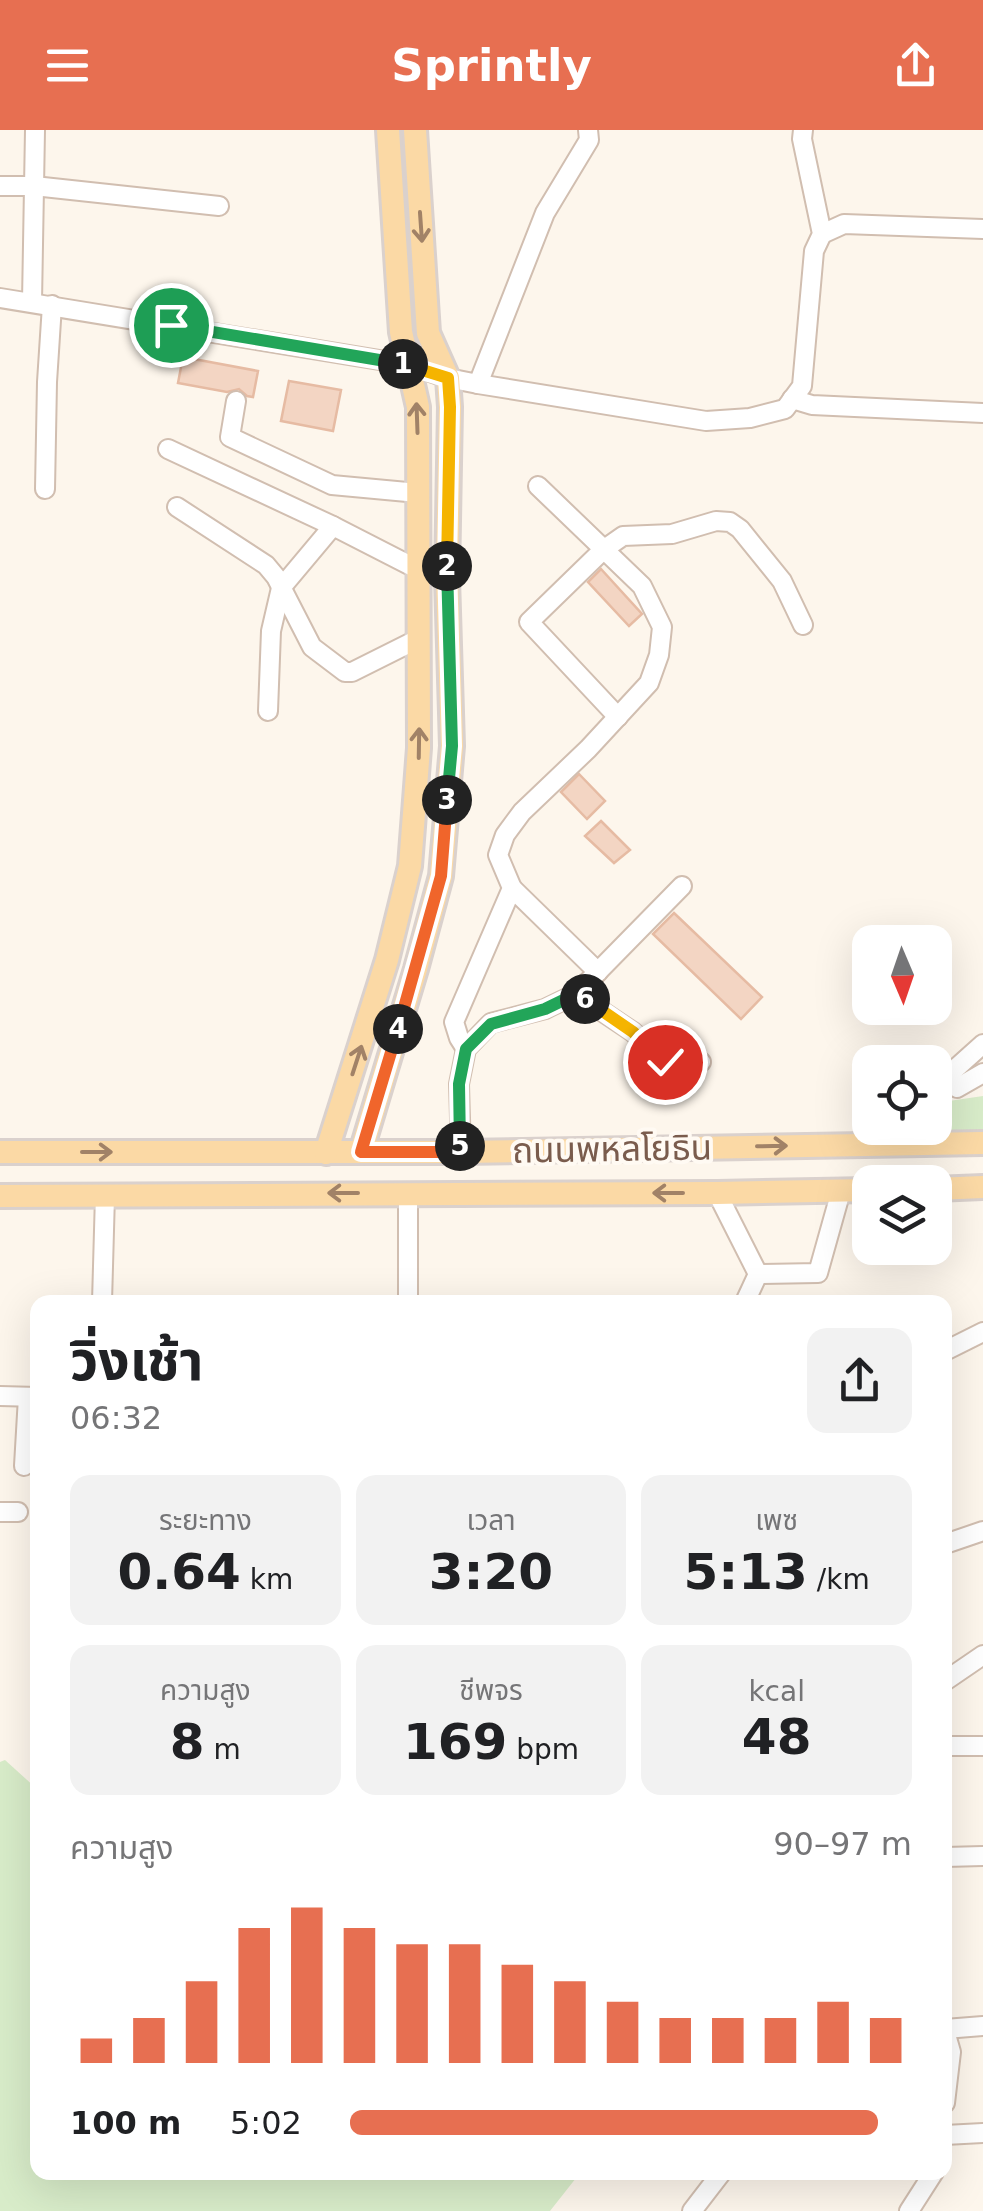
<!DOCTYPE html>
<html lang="th">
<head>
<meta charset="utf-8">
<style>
	:root { --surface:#fff; --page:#f2f2f2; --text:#202124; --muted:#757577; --accent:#e76f51 }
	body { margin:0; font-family:"DejaVu Sans","Noto Sans Thai",sans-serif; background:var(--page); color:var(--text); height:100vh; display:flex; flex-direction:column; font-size:38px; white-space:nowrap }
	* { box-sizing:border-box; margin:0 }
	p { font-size:32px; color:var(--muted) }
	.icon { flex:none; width:55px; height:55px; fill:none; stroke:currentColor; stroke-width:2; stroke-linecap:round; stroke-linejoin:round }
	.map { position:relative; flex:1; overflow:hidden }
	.sheet { position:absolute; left:30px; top:1165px; width:922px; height:885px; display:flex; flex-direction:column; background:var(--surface); border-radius:20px; box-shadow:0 10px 40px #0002 }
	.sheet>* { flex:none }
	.needle { width:65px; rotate:178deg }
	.tools { position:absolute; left:852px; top:795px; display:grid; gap:20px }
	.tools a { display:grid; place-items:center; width:100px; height:100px; border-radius:20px; background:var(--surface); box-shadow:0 10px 40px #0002; font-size:50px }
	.pin { position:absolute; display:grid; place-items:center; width:85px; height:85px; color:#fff; margin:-42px; border:5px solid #fff; border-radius:50%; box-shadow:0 2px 10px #0007 }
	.km { position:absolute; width:50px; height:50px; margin:-25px; border-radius:50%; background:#222; color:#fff; font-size:28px; line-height:50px; text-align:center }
	.round { display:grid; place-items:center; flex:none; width:105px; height:105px; border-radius:20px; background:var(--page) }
	.head { display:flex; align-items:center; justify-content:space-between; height:170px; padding:0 40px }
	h1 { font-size:55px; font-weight:700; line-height:75px }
	.figures { display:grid; grid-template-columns:repeat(3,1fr); gap:15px; height:170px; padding:10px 40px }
	.figures div { display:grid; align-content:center; border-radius:20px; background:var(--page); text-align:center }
	.figures b { font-size:50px; font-weight:700 }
	.figures small { font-size:28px; font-weight:400 }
	.figures p { font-size:28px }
	.chart { height:280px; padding:20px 40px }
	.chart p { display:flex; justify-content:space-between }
	.chart svg { width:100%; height:180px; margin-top:10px; stroke:var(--accent); stroke-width:6 }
	ul { padding:0 40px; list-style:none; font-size:32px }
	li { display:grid; grid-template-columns:160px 120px 1fr; align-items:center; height:75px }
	li i { height:25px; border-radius:12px; background:var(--accent) }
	header { display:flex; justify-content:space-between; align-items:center; height:130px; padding:0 40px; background:var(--accent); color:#fff; font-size:45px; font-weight:700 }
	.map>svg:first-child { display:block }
	.green { fill:#d8ecc9 }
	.building { fill:#f3d5c3; stroke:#e6bba3; stroke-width:2.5 }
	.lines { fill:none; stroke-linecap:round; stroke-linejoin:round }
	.minor-casing { stroke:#d1beb0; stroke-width:22 }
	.major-casing { stroke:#dad1cd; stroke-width:28 }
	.minor { stroke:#fff; stroke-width:18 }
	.major { stroke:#fbd9a5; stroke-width:22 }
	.oneway { stroke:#a18267 }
	.split-1-casing { stroke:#fff; stroke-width:20 }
	.split-2-casing { stroke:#fff; stroke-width:20 }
	.split-3-casing { stroke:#fff; stroke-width:20 }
	.split-4-casing { stroke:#fff; stroke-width:20 }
	.split-5-casing { stroke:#fff; stroke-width:20 }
	.split-6-casing { stroke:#fff; stroke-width:20 }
	.split-7-casing { stroke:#fff; stroke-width:20 }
	.split-1 { stroke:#22a559; stroke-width:12 }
	.split-2 { stroke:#f5b400; stroke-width:12 }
	.split-3 { stroke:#22a559; stroke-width:12 }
	.split-4 { stroke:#f0652b; stroke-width:12 }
	.split-5 { stroke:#f0652b; stroke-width:12 }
	.split-6 { stroke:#22a559; stroke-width:12 }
	.split-7 { stroke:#f5b400; stroke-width:12 }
	.labels { text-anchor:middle; stroke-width:8; stroke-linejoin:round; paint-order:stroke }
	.street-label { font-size:35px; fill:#7a5c4d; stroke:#fffaf3 }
</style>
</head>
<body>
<header><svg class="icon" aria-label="menu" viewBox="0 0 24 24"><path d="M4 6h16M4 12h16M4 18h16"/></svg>Sprintly<svg class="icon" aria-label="share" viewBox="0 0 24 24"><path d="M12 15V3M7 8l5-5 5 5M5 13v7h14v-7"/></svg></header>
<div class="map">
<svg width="983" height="2081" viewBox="0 0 983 2081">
	<rect width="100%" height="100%" fill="#fdf6ec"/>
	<g class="green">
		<path d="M983,966v36l-28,1 -21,-5 1,-13 14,-14z"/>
		<path d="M5,1630l32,29 1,383 542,1 -30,38h-550v-449z"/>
	</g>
	<g class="building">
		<path d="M183,227l75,14 -5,26 -6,-1 -8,-7 -12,3 -49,-9z"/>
		<path d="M289,251l52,9 -8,41 -52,-10z"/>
		<path d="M601,439l41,45 -13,12 -41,-44z"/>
		<path d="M579,644l26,27 -18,18 -26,-27z"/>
		<path d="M601,691l29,29 -16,13 -29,-27z"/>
		<path d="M674,783l88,84 -21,22 -88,-85z"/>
	</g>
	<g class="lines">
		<g class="minor-casing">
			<g id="minor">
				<path d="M0,56h34l185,20"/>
				<path d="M822,104l22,-10 139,5"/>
				<path d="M0,168l410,67 38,13 30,6 228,37 44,-3 35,-9 17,-23 12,-135 8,-17 -20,-95 1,-9"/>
				<path d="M32,172l3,-172"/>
				<path d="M478,254l67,-171 44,-73 -1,-10"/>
				<path d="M792,269l20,6 171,8"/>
				<path d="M236,271l-6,36 102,48 86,8"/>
				<path d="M168,319l165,77 84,43"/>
				<path d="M45,359l2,-107 5,-77"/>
				<path d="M177,377l89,58 10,12 36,70 33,25h7l66,-33"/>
				<path d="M268,581l3,-80 10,-43 52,-62"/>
				<path d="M618,587l-89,-95 74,-72 20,-14 49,-2 44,-13 14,1 10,7 42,52 21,44"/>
				<path d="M512,758l86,84"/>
				<path d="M576,864l57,38 32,30h36"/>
				<path d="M466,919l-7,-11 -5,-16 58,-134 -14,-33 7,-20 17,-23 66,-63 61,-66 10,-28 3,-28 -20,-41 -104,-100"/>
				<path d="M935,957l48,-43"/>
				<path d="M957,958l26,-15"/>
				<path d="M883,1014l13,-16"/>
				<path d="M461,1022l-2,-68 7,-35 25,-26 54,-14 31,-15 106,-108"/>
				<path d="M408,1063v109"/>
				<path d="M717,1063l41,81 60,-1 23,-82"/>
				<path d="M102,1172l3,-107"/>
				<path d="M745,1172l13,-28"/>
				<path d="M945,1221l38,-19"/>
				<path d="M0,1266l38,1"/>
				<path d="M24,1336l4,-69"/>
				<path d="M0,1382h18"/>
				<path d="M945,1414l38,-13"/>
				<path d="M945,1551l38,-26"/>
				<path d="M945,1616h38"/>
				<path d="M945,1727l38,-1"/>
				<path d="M945,1899l38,-3"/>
				<path d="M945,1901l6,21 -6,51"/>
				<path d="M945,2005l38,-2"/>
				<path d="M692,2081l30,-39"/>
				<path d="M909,2081l25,-39"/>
			</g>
		</g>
		<g class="major-casing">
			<g id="major">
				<path d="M0,1022h461l522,-9"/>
				<path d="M361,1022l55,-183 25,-93 11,-130 -5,-168 3,-171 -2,-29 -20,-45 -13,-203"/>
				<path d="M326,1023l61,-193 23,-94 9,-118 -1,-341 -17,-75 -13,-202"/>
				<path d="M935,1059l48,-2"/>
				<path d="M0,1066l717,-3 153,-3"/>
			</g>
		</g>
		<use href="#minor" class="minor"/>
		<use href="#major" class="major"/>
	</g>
	<defs><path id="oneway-shaft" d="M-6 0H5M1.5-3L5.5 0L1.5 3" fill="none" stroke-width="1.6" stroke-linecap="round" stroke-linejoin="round" transform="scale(2.5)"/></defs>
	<g class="oneway">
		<use href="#oneway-shaft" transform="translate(421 97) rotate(86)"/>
		<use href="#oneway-shaft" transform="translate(417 288) rotate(-92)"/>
		<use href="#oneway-shaft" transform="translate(419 613) rotate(-89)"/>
		<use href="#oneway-shaft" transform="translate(357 930) rotate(-72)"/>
		<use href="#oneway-shaft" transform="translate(772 1016) rotate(-1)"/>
		<use href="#oneway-shaft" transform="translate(97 1022)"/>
		<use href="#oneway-shaft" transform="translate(343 1063) rotate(180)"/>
		<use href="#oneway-shaft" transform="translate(668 1063) rotate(-180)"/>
	</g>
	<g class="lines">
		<g class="split-1-casing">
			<path id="split-1" d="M171,195l232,39"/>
		</g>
		<g class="split-2-casing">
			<path id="split-2" d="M403,234l45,14 2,29 -3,159"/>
		</g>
		<g class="split-3-casing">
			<path id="split-3" d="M447,436l5,180 -5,54"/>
		</g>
		<g class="split-4-casing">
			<path id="split-4" d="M398,899l43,-153 6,-76"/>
		</g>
		<g class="split-5-casing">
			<path id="split-5" d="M398,899l-37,123h99v-6"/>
		</g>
		<g class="split-6-casing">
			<path id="split-6" d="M460,1016l-1,-62 7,-35 25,-25 54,-15 31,-15 9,5"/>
		</g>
		<g class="split-7-casing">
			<path id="split-7" d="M585,869l48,33 32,30"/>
		</g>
		<use href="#split-1" class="split-1"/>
		<use href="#split-2" class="split-2"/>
		<use href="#split-3" class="split-3"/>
		<use href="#split-4" class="split-4"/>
		<use href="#split-5" class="split-5"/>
		<use href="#split-6" class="split-6"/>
		<use href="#split-7" class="split-7"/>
	</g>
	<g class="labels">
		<g class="street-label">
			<text transform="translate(612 1019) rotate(-1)" y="12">ถนนพหลโยธิน</text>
		</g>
	</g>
</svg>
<div class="tools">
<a><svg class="needle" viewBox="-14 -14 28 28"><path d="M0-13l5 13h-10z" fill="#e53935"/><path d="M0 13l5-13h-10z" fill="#757577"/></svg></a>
<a><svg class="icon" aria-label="locate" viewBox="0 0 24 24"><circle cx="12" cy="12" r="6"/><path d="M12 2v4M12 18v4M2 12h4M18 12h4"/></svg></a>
<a><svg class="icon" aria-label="layers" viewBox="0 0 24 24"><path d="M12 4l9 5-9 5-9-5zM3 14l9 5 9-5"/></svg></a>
</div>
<div class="pin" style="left:171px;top:195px;background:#1e9e55"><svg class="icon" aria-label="arrive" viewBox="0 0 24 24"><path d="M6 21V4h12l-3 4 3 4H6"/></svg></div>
<div class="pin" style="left:665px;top:932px;background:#d93025"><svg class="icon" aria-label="check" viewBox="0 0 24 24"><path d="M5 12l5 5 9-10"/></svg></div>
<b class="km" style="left:403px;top:234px">1</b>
<b class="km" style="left:447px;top:436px">2</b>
<b class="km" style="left:447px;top:670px">3</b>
<b class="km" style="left:398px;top:899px">4</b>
<b class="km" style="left:460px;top:1016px">5</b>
<b class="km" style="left:585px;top:869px">6</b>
<section class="sheet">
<div class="head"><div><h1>วิ่งเช้า</h1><p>06:32</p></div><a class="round"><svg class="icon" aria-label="share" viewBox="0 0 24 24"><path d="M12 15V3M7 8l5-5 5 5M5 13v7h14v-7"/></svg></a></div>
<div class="figures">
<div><p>ระยะทาง</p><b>0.64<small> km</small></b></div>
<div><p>เวลา</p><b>3:20</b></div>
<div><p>เพซ</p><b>5:13<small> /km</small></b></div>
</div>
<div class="figures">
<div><p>ความสูง</p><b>8<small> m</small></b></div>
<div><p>ชีพจร</p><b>169<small> bpm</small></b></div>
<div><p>kcal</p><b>48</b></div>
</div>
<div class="chart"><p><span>ความสูง</span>90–97 m</p>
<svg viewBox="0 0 160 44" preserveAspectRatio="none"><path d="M5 44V38M15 44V33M25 44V24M35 44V11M45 44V6M55 44V11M65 44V15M75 44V15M85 44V20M95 44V24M105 44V29M115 44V33M125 44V33M135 44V33M145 44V29M155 44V33"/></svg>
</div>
<ul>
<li><b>100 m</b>5:02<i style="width:94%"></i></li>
</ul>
</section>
</div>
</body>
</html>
